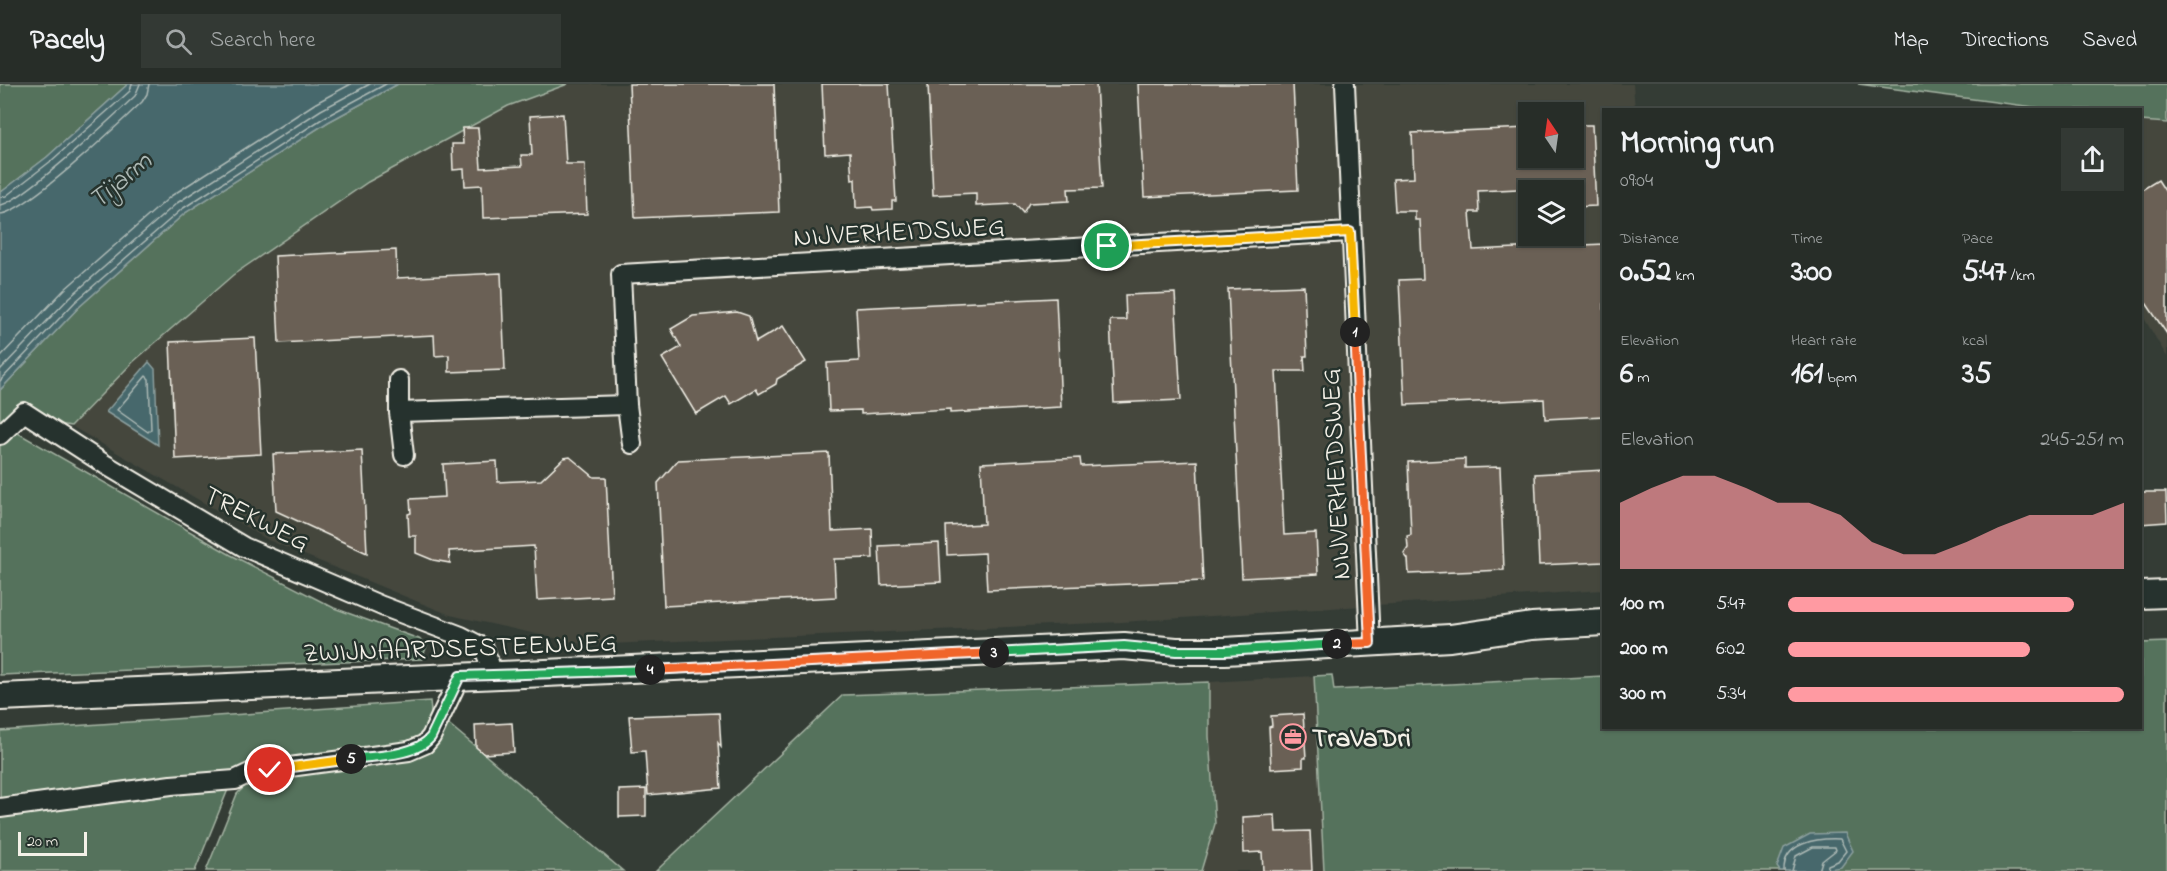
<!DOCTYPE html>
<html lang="en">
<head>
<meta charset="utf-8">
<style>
	:root { --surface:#272d28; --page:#333934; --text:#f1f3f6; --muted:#a4a8a8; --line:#434945; --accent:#ff9aa2 }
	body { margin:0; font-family:"Indie Flower",sans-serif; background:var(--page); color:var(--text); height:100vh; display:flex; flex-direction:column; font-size:22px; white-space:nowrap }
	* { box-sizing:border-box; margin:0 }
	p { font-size:20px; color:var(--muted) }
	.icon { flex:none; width:33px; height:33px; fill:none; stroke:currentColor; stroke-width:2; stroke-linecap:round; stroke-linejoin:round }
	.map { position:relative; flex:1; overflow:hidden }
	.panel { position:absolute; left:1602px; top:24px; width:540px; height:621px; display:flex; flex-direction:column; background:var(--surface); border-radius:0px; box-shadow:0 2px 4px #0004,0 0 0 2px var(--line) }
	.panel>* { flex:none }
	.needle { width:39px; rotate:347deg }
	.tools { position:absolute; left:1518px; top:18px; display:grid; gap:12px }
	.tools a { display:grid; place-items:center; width:66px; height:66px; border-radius:0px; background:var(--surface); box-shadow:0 2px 4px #0004,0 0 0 2px var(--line); font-size:30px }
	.scale { position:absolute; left:18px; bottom:15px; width:69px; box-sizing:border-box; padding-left:6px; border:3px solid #f4f1e8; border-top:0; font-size:16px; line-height:21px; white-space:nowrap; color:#f4f1e8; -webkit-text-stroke:4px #26332d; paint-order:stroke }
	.pin { position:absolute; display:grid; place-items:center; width:51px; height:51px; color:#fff; margin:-26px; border:3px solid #fff; border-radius:50%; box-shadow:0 2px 6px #0007 }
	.km { position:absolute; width:30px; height:30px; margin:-15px; border-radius:50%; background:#222; color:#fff; font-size:16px; line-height:30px; text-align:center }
	.round { display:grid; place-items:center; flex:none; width:63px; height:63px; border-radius:0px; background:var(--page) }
	.summary { display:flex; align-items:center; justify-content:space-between; height:102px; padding:0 18px }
	h1 { font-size:33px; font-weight:800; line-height:45px }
	.metrics { display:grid; grid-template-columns:repeat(3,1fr); gap:9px; height:102px; padding:6px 18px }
	.metrics div { display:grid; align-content:center }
	.metrics b { font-size:30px; font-weight:800 }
	.metrics small { font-size:16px; font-weight:400 }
	.metrics p { font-size:16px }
	.chart { height:168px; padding:12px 18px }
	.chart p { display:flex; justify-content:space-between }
	.chart svg { width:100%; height:108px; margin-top:6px; fill:var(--accent); opacity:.7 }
	ul { padding:0 18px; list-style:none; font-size:20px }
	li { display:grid; grid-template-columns:96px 72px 1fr; align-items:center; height:45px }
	li i { height:15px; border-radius:8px; background:var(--accent) }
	header { display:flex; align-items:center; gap:36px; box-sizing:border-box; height:84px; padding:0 30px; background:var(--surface); border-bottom:2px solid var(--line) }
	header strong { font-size:28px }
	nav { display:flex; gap:33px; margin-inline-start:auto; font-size:21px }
	.search { width:420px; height:54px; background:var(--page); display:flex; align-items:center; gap:15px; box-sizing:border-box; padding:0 21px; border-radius:0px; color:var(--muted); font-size:22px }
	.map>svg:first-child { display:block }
	.built { fill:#44473e; fill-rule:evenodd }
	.green { fill:#54725b; stroke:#a4b2a2; stroke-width:1.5 }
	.water { fill:#46686c; stroke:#8c9f9e; stroke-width:1.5 }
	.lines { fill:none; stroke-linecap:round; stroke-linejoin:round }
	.shore { stroke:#aebab6; stroke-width:1.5 }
	.building { fill:#6a6154; stroke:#f4f1e8; stroke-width:1.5 }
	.street-casing { stroke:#f4f1e8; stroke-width:22 }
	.secondary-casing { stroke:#f4f1e8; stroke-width:30 }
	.street { stroke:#26332d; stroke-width:18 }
	.secondary { stroke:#26332d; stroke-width:26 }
	.split-1-casing { stroke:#fff; stroke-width:12 }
	.split-2-casing { stroke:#fff; stroke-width:12 }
	.split-3-casing { stroke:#fff; stroke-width:12 }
	.split-4-casing { stroke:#fff; stroke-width:12 }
	.split-5-casing { stroke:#fff; stroke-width:12 }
	.split-6-casing { stroke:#fff; stroke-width:12 }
	.split-1 { stroke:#f5b400; stroke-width:8 }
	.split-2 { stroke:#f0652b; stroke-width:8 }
	.split-3 { stroke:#22a559; stroke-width:8 }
	.split-4 { stroke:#f0652b; stroke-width:8 }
	.split-5 { stroke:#22a559; stroke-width:8 }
	.split-6 { stroke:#f5b400; stroke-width:8 }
	.labels { text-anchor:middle; stroke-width:5; stroke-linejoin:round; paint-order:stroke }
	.street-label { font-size:27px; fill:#f4f1e8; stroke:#26332d }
	.poi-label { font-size:27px; font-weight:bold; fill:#f4f1e8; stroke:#26332d; text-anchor:start }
	.water-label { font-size:28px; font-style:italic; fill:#aebab6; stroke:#26332d }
</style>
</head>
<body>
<header>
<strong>Pacely</strong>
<div class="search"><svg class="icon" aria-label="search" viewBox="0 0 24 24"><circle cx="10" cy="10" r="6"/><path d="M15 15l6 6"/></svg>Search here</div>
<nav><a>Map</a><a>Directions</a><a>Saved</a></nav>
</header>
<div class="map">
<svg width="2167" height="787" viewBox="0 0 2167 787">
	<rect width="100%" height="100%" fill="#343c35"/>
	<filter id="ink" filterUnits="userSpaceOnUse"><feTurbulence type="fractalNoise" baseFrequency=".0167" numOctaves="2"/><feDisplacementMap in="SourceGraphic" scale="12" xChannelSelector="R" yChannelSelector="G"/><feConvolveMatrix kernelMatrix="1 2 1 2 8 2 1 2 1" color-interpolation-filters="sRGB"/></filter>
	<g filter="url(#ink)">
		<g class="built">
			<path d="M568,0h1065l2,25 -31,1 -1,480 -481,32 -536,23 -136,-30 -182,-75 -197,-114 62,-64 100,-87 135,-93 140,-76zM1528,28h46v46h-46zM1528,106h46v46h-46z"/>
			<path d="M2141,37l26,2v234l-26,-44z"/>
			<path d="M1332,591l12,196h-143l14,-47 -6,-88v-54z"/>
		</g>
		<g class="green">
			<path d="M0,0h128l-81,73 -47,36z"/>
			<path d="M398,0h170l-60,22 -140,76 -135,93 -100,87 -62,64 -47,-8 -8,14 215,123 103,53 85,31 8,6 -5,14 -422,16v-285l79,-83 106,-94 143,-91z"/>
			<path d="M1858,0h309v39l-26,-2 -1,-11 -91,-1z"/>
			<path d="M2167,558v229h-843l-10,-195 18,-1 2,15 269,-14 1,52h536l1,-85z"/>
			<path d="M1209,598v54l6,88 -14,47h-545l187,-176z"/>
			<path d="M430,617c3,24 0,27 -17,43l-182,38 -36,89h-195v-140z"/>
			<path d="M445,637l178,150h-417l31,-77 10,-10 10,-5 160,-24z"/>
		</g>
		<g class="water">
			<path d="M128,0h270l-70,38 -143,91 -106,94 -79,83v-197l47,-36z"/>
			<path d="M149,278l6,7 3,76 -52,-33z"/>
			<path d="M1845,749l8,18 -12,16 -22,4h-39l-3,-4 7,-19 26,-14z"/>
		</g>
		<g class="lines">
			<g class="shore">
				<path d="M0,113l6,-1 45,-35 79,-70 2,-7"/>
				<path d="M0,121c21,-2 115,-90 135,-109l5,-12"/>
				<path d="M0,130c25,-1 119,-90 142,-112l5,-8 2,-10"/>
				<path d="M0,273l64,-67 107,-94 145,-93 35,-19"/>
				<path d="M0,286l70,-73 107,-94 144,-93 49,-26"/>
				<path d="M146,292l3,3 2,50 -3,3 -31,-22z"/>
				<path d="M0,297l75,-79 107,-93 143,-92 61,-33"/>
				<path d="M1784,787c-1,-29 34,-33 56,-32l6,12 -8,10 -10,4 -1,6"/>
				<path d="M1792,787l4,-15 17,-9h22l1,3 -14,11 -3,10"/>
			</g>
		</g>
		<g class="building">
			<path d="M629,0h145l5,128 -144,6z"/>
			<path d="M822,0h67l7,117h-4v8l-19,1 -1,-3 -16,1 -1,-29 -3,1 -2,-28 -25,2z"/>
			<path d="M928,0h168l6,104 -34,1 1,12 -40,2 -6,10 -8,-9 -39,2v-13l-43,2z"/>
			<path d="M1138,0h155l5,106 -154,7z"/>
			<path d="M563,30l3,50h19l2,50 -104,4 -1,-33 -17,1 -1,-17 -11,1 -1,-26h11l-1,-16h16l3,40 41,-2 -1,-11h11l-2,-39z"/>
			<path d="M1574,41h18l4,81 -22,1v-17h-14v-3l-82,4 1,21h-9l3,38 131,-6v172l-59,3 -1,-20 -139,6 -6,-125 24,-1 -3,-59h-5v-9h-20l-2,-32 21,-1 -2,-45 116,-5v30h46z"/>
			<path d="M2158,96l9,14v140l-27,-40v-103z"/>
			<path d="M396,166l1,28 104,-5 4,97 -56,2v-17l-14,1 -1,-21 -155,8 -4,-87z"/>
			<path d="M1304,202l3,70h-3l1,15h-29l8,164 32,-2 2,41 -76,4 -14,-289z"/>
			<path d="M1175,209l6,107 -67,3 -4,-83h16l-1,-25z"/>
			<path d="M1056,214l5,109 -111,6v-4l-89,5v-4l-32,1 -2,-48 32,-2 -3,-53z"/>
			<path d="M737,228l12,4 7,26 27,-16 23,36 -29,17 -1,5 -17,10 -3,-5 -25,15 -5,-8 -30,18 -34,-56 19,-11 -10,-18 22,-13z"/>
			<path d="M255,254l6,116 -86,5 -5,-117z"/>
			<path d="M362,366l5,103 -91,-42 -3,-57z"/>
			<path d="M829,369l3,78 40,-2 1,29 -39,1 2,38 -172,9 -6,-123 20,-23z"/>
			<path d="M570,373l24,20h12l6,119 -75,4 -3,-54 -85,5 1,12 -17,-3 -17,-7v-17h-7l-1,-22 3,-1 -1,-14 35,-2 -2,-33 54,-3 1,21 43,-2 23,-22z"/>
			<path d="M1080,374l1,8 116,-5 6,120 -216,9 -2,-37 -38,2 -1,-29 38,-2 -3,-61z"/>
			<path d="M1465,375v9l35,-1 4,103 -95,4 -1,-15 -4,-5 4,-6 -1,-12 4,-1 -3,-73z"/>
			<path d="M1604,386v92l-65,3 -4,-91z"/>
			<path d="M2140,408h26l1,30 -27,2z"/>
			<path d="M939,459l2,39 -60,3 -2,-39z"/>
			<path d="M719,629l2,34 -3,-4 3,45 -73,7 -3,-44 -13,1 -3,-36z"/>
			<path d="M1303,630l3,44h-3v9l-32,2 -2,-42 3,-1 -1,-10z"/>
			<path d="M512,639l2,29 -30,2 -8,-7 -1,-22z"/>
			<path d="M646,705v27l-27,1v-27z"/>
			<path d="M1275,731l1,17 34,-1 2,40h-49l-1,-19 -18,1 -1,-36z"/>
		</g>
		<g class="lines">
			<g class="street-casing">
				<g id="street">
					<path d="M1345,0l25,559"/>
					<path d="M399,296v32l5,43"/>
					<path d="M399,328l228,-7"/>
					<path d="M0,351l24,-23 82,53 138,82 138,59 79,30 23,12 9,26"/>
					<path d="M632,360l-5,-39 -6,-131 729,-42"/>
					<path d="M0,724l171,-23 64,-5 17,-8 157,-21 16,-7 6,-7 29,-61"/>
				</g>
			</g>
			<g class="secondary-casing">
				<g id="secondary">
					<path d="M2140,511l27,-1"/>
					<path d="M0,613c375,-17 749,-32 1124,-51l52,5h49l225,-13 82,-12 72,-4"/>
				</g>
			</g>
			<use href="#street" class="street"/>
			<use href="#secondary" class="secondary"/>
		</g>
	</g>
	<g class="lines" filter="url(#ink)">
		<g class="split-1-casing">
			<path id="split-1" d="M1107,162l243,-14 5,100"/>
		</g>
		<g class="split-2-casing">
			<path id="split-2" d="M1337,560l33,-1 -15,-311"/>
		</g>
		<g class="split-3-casing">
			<path id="split-3" d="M994,569l130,-7 52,5h49l112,-7"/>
		</g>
		<g class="split-4-casing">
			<path id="split-4" d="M650,586l344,-17"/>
		</g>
		<g class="split-5-casing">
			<path id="split-5" d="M351,675c23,-3 65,-3 80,-22l29,-61 190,-6"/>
		</g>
		<g class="split-6-casing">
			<path id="split-6" d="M270,686l81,-11"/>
		</g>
		<use href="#split-1" class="split-1"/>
		<use href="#split-2" class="split-2"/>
		<use href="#split-3" class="split-3"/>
		<use href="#split-4" class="split-4"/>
		<use href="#split-5" class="split-5"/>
		<use href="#split-6" class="split-6"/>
	</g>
	<defs>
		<g id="office-ring" transform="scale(1.35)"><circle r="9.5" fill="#26332d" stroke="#ff9aa2" stroke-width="1.5"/><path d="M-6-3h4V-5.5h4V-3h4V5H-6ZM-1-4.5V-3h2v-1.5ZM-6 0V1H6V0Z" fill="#ff9aa2"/></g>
	</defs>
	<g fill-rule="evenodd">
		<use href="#office-ring" x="1293" y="653"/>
	</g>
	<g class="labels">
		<g class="street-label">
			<text transform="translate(899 147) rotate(-3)" y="9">NIJVERHEIDSWEG</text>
			<text transform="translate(1335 390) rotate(-93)" y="9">NIJVERHEIDSWEG</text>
			<text transform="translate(257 434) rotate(27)" y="9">TREKWEG</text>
			<text transform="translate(460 563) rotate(-2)" y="9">ZWIJNAARDSESTEENWEG</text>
		</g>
		<g class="poi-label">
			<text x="1312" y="662">TraVaDri</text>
		</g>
		<g class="water-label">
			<text transform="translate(119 95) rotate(-40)" y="10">Tijarm</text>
		</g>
	</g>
</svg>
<div class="tools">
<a><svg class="needle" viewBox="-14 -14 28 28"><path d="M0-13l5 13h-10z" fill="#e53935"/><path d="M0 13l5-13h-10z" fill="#a4a8a8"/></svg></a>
<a><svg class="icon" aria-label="layers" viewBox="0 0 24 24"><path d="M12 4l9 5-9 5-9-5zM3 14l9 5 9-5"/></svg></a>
</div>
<div class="scale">20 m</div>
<div class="pin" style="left:1107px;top:162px;background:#1e9e55"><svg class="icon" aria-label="arrive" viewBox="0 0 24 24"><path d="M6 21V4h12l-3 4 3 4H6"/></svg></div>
<div class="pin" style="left:270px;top:686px;background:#d93025"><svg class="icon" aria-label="check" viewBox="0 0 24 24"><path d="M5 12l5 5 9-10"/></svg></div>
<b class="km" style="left:1355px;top:248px">1</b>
<b class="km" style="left:1337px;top:560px">2</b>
<b class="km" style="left:994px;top:569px">3</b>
<b class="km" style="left:650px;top:586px">4</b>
<b class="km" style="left:351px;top:675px">5</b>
<section class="panel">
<div class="summary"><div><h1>Morning run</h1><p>09:04</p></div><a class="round"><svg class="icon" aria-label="share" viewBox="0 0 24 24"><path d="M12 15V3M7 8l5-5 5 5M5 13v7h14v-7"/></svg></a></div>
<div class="metrics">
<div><p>Distance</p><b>0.52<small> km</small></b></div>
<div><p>Time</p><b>3:00</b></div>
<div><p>Pace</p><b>5:47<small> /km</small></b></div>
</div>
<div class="metrics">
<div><p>Elevation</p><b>6<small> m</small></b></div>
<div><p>Heart rate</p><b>161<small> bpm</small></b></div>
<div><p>kcal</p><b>35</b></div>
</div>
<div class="chart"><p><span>Elevation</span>245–251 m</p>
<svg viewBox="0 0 160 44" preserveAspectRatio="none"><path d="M0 44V17L10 11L20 6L30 6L40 11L50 17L60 17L70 22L80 33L90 38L100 38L110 33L120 27L130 22L140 22L150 22L160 17V44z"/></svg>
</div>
<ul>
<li><b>100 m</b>5:47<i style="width:85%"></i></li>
<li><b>200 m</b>6:02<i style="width:72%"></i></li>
<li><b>300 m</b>5:34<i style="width:100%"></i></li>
</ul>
</section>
</div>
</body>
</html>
